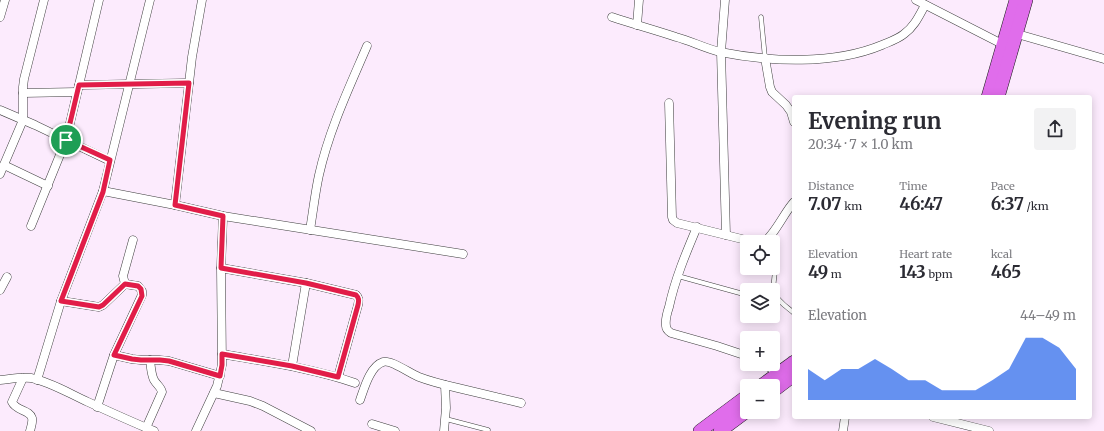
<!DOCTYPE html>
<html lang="en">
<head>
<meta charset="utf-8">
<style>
	:root { --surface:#fff; --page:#f2f2f3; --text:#2b2b33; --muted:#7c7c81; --accent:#2563eb }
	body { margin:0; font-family:Merriweather,serif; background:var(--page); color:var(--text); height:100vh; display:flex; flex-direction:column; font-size:15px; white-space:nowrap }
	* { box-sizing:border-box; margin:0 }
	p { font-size:13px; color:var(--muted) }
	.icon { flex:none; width:22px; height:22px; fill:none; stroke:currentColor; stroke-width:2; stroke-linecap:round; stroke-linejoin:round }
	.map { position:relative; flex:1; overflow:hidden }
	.sheet { position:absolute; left:792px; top:95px; width:300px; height:324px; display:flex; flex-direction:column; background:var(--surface); border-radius:4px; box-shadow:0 2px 10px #0003 }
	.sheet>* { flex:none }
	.fabs { position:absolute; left:740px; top:235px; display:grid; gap:8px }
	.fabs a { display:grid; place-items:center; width:40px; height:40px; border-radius:4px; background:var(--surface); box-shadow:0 2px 10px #0003; font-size:20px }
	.pin { position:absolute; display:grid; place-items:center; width:34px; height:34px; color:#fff; margin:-17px; border:2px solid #fff; border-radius:50%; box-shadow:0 1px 4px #0007 }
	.round { display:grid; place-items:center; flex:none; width:42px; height:42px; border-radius:4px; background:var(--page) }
	.overview { display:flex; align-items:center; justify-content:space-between; height:68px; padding:0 16px }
	h1 { font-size:22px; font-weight:700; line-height:30px }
	.figures { display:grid; grid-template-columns:repeat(3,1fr); gap:6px; height:68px; padding:4px 16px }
	.figures div { display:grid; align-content:center }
	.figures b { font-size:17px; font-weight:700 }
	.figures small { font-size:11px; font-weight:400 }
	.figures p { font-size:11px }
	.chart { height:112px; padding:8px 16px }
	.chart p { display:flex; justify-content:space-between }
	.chart svg { width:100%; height:72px; margin-top:4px; fill:var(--accent); opacity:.7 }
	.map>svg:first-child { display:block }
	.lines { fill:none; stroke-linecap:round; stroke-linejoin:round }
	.lane-casing { stroke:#3e3e3e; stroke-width:5 }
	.street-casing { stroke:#3e3e3e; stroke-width:9 }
	.primary-casing { stroke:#1c1c1c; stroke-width:14 }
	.lane { stroke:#fff; stroke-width:4 }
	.street { stroke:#fff; stroke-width:8 }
	.primary { stroke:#e06deb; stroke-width:13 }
	.route-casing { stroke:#fff; stroke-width:8 }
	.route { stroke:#e11d48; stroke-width:5 }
</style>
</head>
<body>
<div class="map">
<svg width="1104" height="431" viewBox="0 0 1104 431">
	<rect width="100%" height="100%" fill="#fcebfd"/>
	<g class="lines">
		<g class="lane-casing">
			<g id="lane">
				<path d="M761,17l4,41"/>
				<path d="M777,260c-1,8 -5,24 -3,32 3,9 13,15 20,21"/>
				<path d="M678,276l69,19"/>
				<path d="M446,419l42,11"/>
			</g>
		</g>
		<g class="street-casing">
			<g id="street">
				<path d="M725,0l-4,52 5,183"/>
				<path d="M916,0l90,46"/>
				<path d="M0,17l5,-17"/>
				<path d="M612,17c21,7 43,13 64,20 15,4 28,11 44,15 50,10 114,13 162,-7 7,-3 16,-6 22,-11 10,-7 15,-18 21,-29"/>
				<path d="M637,25l2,-25"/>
				<path d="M1014,33l90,26"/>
				<path d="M765,58l5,29 2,5 14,13 5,7 3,10"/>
				<path d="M79,85l110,-2"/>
				<path d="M23,93l54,-1"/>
				<path d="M669,103l3,114 1,3 4,3 77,19"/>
				<path d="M0,110l35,15 75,36"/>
				<path d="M4,165l44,21"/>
				<path d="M0,174l23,-54v-33l1,-8 20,-79"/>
				<path d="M103,191l72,14 48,11 240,38"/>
				<path d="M175,205l17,-148 10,-57"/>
				<path d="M31,226l35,-86 33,-140"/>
				<path d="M697,227c-11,26 -22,52 -28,80 -2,6 -4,13 -3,19 0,3 2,5 5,7l46,13 30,10"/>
				<path d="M310,230c3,-18 5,-37 9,-55 10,-45 30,-87 48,-129"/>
				<path d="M763,242c10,-4 22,-31 31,-40"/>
				<path d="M221,268l85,15 50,12c3,3 3,5 2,10l-20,72"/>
				<path d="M125,284l-2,-8 10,-36"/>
				<path d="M0,290l7,-13"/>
				<path d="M61,301l38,6 4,-2 22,-21 13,2 4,5v4l-28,60 -17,52"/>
				<path d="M222,354c45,8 90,14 133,29"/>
				<path d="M114,355l18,4 9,1h18l10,1 51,15"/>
				<path d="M763,364l17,9"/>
				<path d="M292,366l14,-83"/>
				<path d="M23,378l-11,24c4,9 18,8 20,16 1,4 -1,9 -2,13"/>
				<path d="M0,380c10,-1 21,-3 31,-2 20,4 39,16 57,24 22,10 44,20 66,29"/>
				<path d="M37,380l24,-79 42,-110 47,-191"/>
				<path d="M214,393l36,8 13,5 48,25"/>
				<path d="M360,400c4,-11 10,-34 23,-38 7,-3 28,12 36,15 13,5 26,8 39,11 21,5 42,10 63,15"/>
				<path d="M933,417l56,14"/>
				<path d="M372,424l23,7"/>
				<path d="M146,428l16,-36c-1,-5 -5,-7 -8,-12 -3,-6 -3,-13 -4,-20"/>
				<path d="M196,431l21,-45 5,-21 -1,-97 2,-52"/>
				<path d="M444,431l2,-23 -1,-23"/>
				<path d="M843,431l2,-14"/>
			</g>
		</g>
		<g class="primary-casing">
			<g id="primary">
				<path d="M988,97l28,-97"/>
				<path d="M998,97l28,-97"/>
				<path d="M761,386l33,-24"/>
				<path d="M773,391l21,-16"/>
				<path d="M700,431l47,-35"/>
				<path d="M720,431l27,-20"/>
			</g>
		</g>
		<use href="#lane" class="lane"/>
		<use href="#street" class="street"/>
		<use href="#primary" class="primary"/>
	</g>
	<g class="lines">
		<g class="route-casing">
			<path id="route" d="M189,83l-14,122 48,11 -2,52 85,15 50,12c3,3 3,5 2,10l-20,72 -46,-11 -70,-12v11l-2,11 -51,-15 -9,-1h-19l-9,-1 -18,-4 28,-59 -1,-7 -3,-3 -13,-2 -22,21 -4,2 -38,-6 42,-109 7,-32 -44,-20 13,-55z"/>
		</g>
		<use href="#route" class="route"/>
	</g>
</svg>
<div class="fabs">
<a><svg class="icon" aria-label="locate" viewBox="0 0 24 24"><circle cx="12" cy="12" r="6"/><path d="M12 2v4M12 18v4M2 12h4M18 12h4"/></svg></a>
<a><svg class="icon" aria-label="layers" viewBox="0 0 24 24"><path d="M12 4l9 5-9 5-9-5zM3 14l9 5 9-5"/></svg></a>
<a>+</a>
<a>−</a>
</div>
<div class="pin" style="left:66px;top:140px;background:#1e9e55"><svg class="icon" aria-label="arrive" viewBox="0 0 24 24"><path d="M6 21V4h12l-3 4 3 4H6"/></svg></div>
<section class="sheet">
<div class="overview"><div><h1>Evening run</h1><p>20:34 · 7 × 1.0 km</p></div><a class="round"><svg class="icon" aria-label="share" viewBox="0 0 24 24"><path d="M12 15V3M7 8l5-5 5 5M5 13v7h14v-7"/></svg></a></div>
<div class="figures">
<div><p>Distance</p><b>7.07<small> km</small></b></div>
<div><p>Time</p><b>46:47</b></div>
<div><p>Pace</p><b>6:37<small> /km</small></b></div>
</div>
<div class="figures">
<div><p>Elevation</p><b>49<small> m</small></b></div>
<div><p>Heart rate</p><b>143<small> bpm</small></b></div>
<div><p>kcal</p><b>465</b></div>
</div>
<div class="chart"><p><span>Elevation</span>44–49 m</p>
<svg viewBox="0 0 160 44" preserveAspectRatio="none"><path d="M0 44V25L10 32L20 25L30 25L40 19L50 25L60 32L70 32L80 38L90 38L100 38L110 32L120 25L130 6L140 6L150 12L160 25V44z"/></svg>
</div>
</section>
</div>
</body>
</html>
